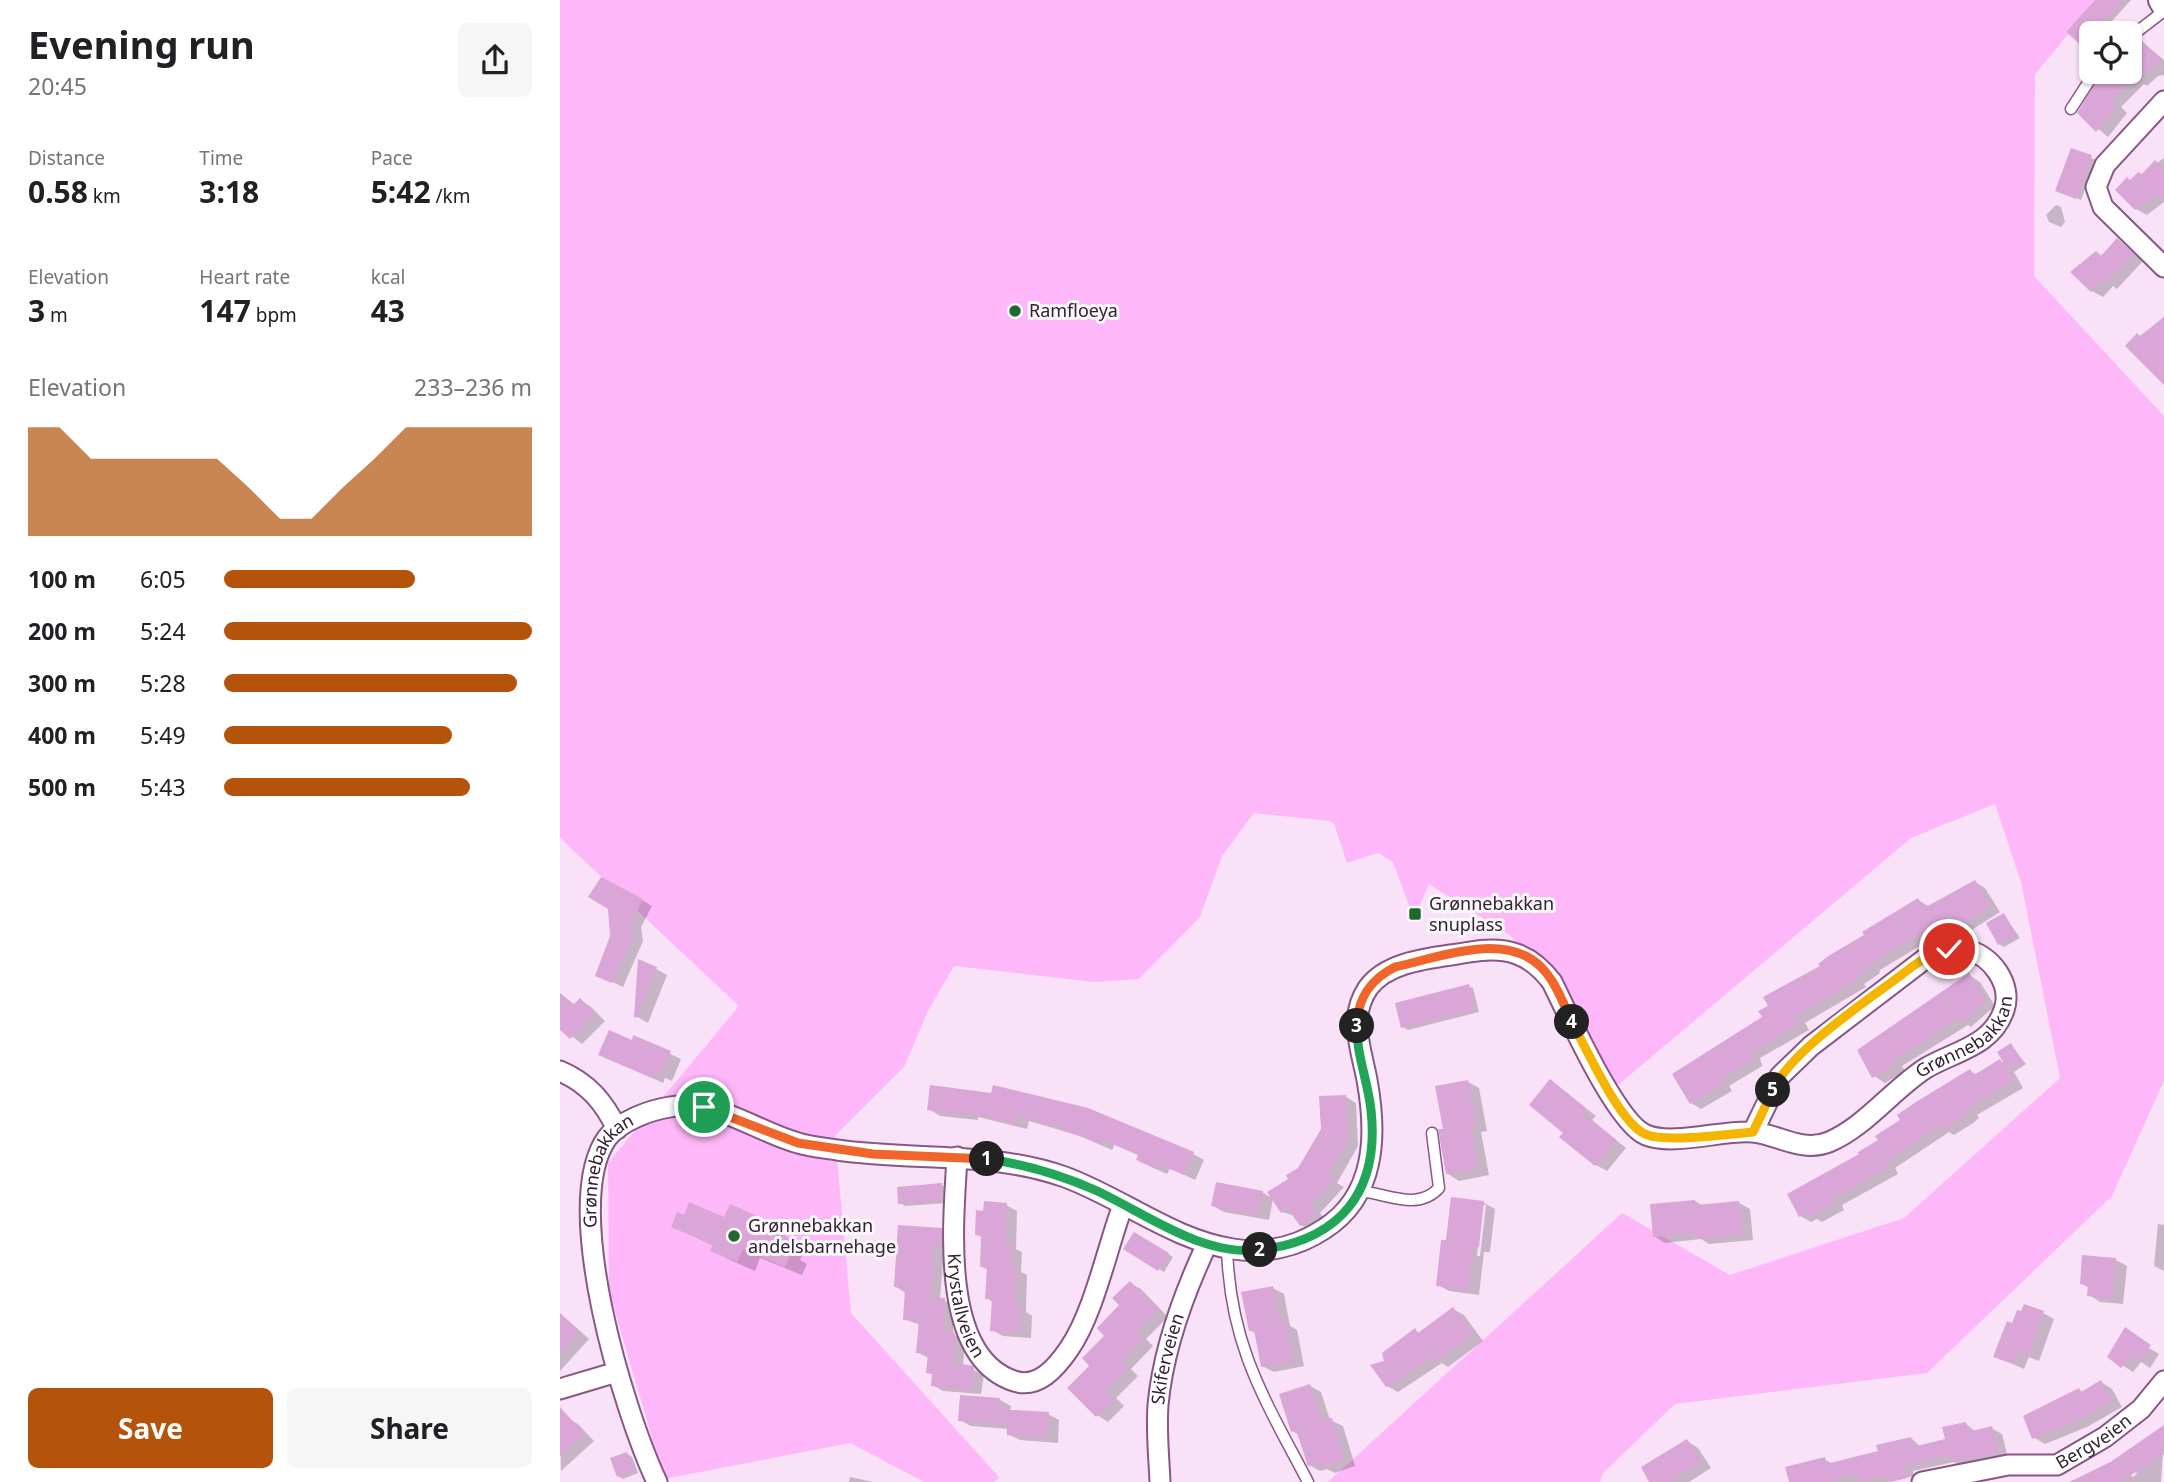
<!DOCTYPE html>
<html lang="en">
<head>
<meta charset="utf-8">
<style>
	:root { --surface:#fff; --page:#f6f6f6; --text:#202124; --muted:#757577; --accent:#b45309 }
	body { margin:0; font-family:"Noto Sans",sans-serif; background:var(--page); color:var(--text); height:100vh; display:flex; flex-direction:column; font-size:26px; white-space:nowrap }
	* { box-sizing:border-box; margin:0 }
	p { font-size:23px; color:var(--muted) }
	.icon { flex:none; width:38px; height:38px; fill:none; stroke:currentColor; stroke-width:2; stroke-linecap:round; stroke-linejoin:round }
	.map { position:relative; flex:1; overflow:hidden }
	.drawer { display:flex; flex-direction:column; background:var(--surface); width:560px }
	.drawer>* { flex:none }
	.fabs { position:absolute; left:1519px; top:21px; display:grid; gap:14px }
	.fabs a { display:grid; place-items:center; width:63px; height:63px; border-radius:10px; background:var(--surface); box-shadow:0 2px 5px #0004; font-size:35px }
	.pin { position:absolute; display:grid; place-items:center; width:60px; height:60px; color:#fff; margin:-30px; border:4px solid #fff; border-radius:50%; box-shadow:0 2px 7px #0007 }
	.km { position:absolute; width:35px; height:35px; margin:-18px; border-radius:50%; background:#222; color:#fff; font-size:19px; line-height:35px; text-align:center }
	.round { display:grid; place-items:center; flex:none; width:74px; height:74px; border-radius:10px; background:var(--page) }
	.headline { display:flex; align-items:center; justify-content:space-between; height:119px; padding:0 28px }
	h1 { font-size:38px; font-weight:700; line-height:52px }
	.metrics { display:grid; grid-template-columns:repeat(3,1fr); gap:10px; height:119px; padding:7px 28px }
	.metrics div { display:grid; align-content:center }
	.metrics b { font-size:30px; font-weight:700 }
	.metrics small { font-size:19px; font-weight:400 }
	.metrics p { font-size:19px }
	.chart { height:196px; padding:14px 28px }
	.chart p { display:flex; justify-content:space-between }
	.chart svg { width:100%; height:126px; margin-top:7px; fill:var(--accent); opacity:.7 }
	.button { display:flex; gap:14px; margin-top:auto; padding:14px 28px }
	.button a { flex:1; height:80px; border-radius:10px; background:var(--accent); color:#fff; font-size:28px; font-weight:700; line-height:80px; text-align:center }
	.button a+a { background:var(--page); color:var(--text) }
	ul { padding:0 28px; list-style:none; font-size:23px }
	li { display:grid; grid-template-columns:112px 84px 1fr; align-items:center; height:52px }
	li i { height:18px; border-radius:9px; background:var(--accent) }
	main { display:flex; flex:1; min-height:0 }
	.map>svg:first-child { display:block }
	.green { fill:#feb8fa }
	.shadow { fill:#0003; fill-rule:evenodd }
	.building { fill:#daa5d7 }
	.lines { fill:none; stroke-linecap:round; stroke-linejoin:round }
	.service-casing { stroke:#885785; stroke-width:13 }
	.minor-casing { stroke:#885785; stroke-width:23 }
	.tertiary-casing { stroke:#885785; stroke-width:28 }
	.service { stroke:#fff; stroke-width:10 }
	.minor { stroke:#fff; stroke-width:19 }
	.tertiary { stroke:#fff; stroke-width:24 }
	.split-1-casing { stroke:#fff; stroke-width:14 }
	.split-2-casing { stroke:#fff; stroke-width:14 }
	.split-3-casing { stroke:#fff; stroke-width:14 }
	.split-4-casing { stroke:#fff; stroke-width:14 }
	.split-5-casing { stroke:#fff; stroke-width:14 }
	.split-6-casing { stroke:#fff; stroke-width:14 }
	.split-1 { stroke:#f0652b; stroke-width:9 }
	.split-2 { stroke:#22a559; stroke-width:9 }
	.split-3 { stroke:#22a559; stroke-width:9 }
	.split-4 { stroke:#f0652b; stroke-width:9 }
	.split-5 { stroke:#f5b400; stroke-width:9 }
	.split-6 { stroke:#f5b400; stroke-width:9 }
	.poi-dot { fill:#226732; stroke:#f8f8f8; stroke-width:2.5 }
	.labels { text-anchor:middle; stroke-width:6; stroke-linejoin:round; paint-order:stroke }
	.poi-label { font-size:18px; fill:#352034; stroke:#f8f8f8; text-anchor:start }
	.street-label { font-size:18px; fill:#352034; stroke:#f8f8f8 }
</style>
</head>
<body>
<main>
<section class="drawer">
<div class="headline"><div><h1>Evening run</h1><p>20:45</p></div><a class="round"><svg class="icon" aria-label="share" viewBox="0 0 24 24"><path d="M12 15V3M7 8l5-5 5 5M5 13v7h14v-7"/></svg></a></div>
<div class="metrics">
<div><p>Distance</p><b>0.58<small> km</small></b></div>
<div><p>Time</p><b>3:18</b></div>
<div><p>Pace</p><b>5:42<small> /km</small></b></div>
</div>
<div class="metrics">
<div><p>Elevation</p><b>3<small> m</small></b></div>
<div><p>Heart rate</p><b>147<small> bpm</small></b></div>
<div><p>kcal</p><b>43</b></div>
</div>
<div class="chart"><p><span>Elevation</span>233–236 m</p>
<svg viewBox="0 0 160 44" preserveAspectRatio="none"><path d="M0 44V6L10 6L20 17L30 17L40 17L50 17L60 17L70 27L80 38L90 38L100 27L110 17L120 6L130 6L140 6L150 6L160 6V44z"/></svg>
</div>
<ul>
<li><b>100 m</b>6:05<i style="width:62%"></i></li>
<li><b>200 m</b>5:24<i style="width:100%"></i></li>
<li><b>300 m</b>5:28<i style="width:95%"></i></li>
<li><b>400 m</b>5:49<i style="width:74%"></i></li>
<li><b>500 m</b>5:43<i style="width:80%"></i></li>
</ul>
<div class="button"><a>Save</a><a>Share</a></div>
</section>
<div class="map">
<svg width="1604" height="1482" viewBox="0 0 1604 1482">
	<rect width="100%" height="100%" fill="#f9e2f7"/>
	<path class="green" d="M0,0h1537l-62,74 -1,202 130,140v665l-52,115 -185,177 -252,31 -73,70 -2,8h-272l294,-269 108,62 174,-57 156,-140 -39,-196 -26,-78 -84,34 -294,248 -105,-149 -83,-53 -15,35 -21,-57 -15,-9 -31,10 -13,-39 -4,-3 -76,-8 -32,43 -22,61 -61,62 -45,3 -140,-16 -26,45 -24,56 -69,69 16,177 148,164 -4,5h-71l-74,-39 -186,36 -55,-188 -1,-128 131,-157 -179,-168z"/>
	<g class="shadow">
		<path d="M1538,0h33l-30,33h-10l-3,15 -5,-3z"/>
		<path d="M1582,42l22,18v15l-6,1 -11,10 -3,-2 -23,23 6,6 -19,24 -29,-24 24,-41h27v-20z"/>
		<path d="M1512,150l24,10 -15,40 -19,-7z"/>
		<path d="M1604,158v44l-17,13 -11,-6 -5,-27z"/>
		<path d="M1496,205l5,2 4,15 -4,5 -12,-5 -3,-7z"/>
		<path d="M1558,240l25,21 -26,28 -4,-3 -10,11 -11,-6 4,-38 7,3z"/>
		<path d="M1415,882l10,6 15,24 -30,19 -12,-8 -78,47 -1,4 -15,10 2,3 -61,36 4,7 -49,28 2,8 -33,20 3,5 -31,18 -10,-6 73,-86 58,-50 96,-67 12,7z"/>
		<path d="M82,900l10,6 -11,21 2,14 -20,46 -26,-12z"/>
		<path d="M1444,915l16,23 -16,9 -5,-3z"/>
		<path d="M96,969l11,6 -19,48 -12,-7z"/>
		<path d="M1409,975l11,7 15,24 -24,21 -3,-2 -66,41 3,5 -20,12 -11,-7z"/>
		<path d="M908,986l5,2 6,24 -71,18 -5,-3z"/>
		<path d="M0,993l15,12 5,-5 11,7 14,14 -23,23 -22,-17z"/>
		<path d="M74,1037l47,22 -9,22 -7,-3 -2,5 -63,-29 34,-11z"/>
		<path d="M1451,1045l15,19 -12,8 9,16 -46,27 2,3 -6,5 -19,12 -5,-3 -54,36 3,6 -56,31 2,5 -22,12 -5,-3 -6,3 -11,-6 62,-61 108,-84 7,4 23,-14 7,4z"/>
		<path d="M990,1081l46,35 -4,4 34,28 -19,23 -11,-6 -31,-33z"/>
		<path d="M908,1082l11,6 8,43 -6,1 8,43 -30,6 -11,-7 -8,-43 5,-1z"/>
		<path d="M372,1087l261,67 11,6 -9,20 -25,-12 -3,6 -18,-8 -9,-11 -25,-11 -3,6 -29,-13 -54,-16 -2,8 -49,-12v3l-38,-4 -11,-7z"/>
		<path d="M786,1097l10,6 2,43 -21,37 7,4 -24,26 6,9 -14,9 -11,-6 -6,-9 -13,-4 9,-33z"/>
		<path d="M382,1185l5,3v15l-42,3 -5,-3z"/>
		<path d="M702,1192l11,7 -4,21 -45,-8 -11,-6z"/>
		<path d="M893,1199l31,4 11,6 -5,43h-6l-5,43 -30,-4 -11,-6 10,-43zM922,1205h4l-6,51h-3z"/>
		<path d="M1135,1201l8,5 36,-3 11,6 3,31 -44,4 -8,-5 -36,4 -11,-7z"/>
		<path d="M446,1205l11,6 -1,38 6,3 -1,20 6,3 -1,31v6l6,4 -1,22 -28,-2 -11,-6 1,-28 -7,-4 2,-28 -7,-4 2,-28 -7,-4 9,-21z"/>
		<path d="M171,1207l26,11 17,9 -2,5 33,17 -5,11 7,4 -5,11 -42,-17 -5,13 -25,-11 -17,-10 1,-4 -41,-20 52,-6z"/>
		<path d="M1598,1224l6,1v46l-10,-5z"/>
		<path d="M381,1230l10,6v15l-7,-1 -4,49 15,6 -2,29 12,7 -2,25 21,8 -3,20 -38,-3 -10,-6 1,-10 -6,-3v-14l-10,-6 2,-27 -16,-6 2,-26 -10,-6z"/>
		<path d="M575,1234l38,23 -9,15 -38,-23z"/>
		<path d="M1556,1260l11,6 -4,38 -23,-2 -11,-7v-7l-8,-5z"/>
		<path d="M570,1283l11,6 27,28 -22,22 7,7 -22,23 7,7 -22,22 8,8 -16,16 -11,-7 10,-79z"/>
		<path d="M713,1288l11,6 6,32 7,4 7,36 -30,6 -12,-6 -6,-32 -6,-4z"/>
		<path d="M893,1309l11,6 19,26 -35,26 -6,-4 -44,29 -11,-6 -1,-24 29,-31 5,2z"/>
		<path d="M0,1313l29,26 -29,32z"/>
		<path d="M1483,1313l11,6 -15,42 -10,-4 -5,12 -29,-13 18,-31z"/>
		<path d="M1563,1333l36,21 -9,14 -9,-6 -8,10 -24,-15z"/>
		<path d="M1541,1382l11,7 10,18 -35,20 -42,17 -12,-7 46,-47 4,2z"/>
		<path d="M750,1386l11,6 9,28 13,6 12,40 -20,7 -8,-4 -7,2 -11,-6 -10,-30 -7,-4z"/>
		<path d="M440,1400l11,6 -1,5 38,3 11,6 -1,23 -38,-3 -12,-6 1,-5 -38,-3 -11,-6z"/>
		<path d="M7,1418l11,6 16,17 -33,30 -1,-47z"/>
		<path d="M1405,1423l11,9 15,-4 11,6 6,24 -45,9 -9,-5 -41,9 1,5 -25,6h-98l33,-23 9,5 47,-11 31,-15 10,9 27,-6z"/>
		<path d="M1600,1432l4,2 -3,48h-74v-8l21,-11 26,14z"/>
		<path d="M1127,1441l11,7 13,20 -22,14h-37z"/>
		<path d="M67,1454l5,3 6,16 -15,6 -5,-3z"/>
		<path d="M290,1477l23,5h-24z"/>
	</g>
	<g class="building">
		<path d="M1535,0h29l-42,46 -16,-14z"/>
		<path d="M1581,40l21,20 -32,27v-6l-19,19 6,6 -21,26 -19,-19 25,-41h28v-21z"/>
		<path d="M1511,148l21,7 -16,44 -21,-8z"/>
		<path d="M1595,160l9,9v31l-7,-6 -22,16 -20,-20 12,-13 3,3 8,-8 4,2z"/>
		<path d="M1557,238l17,16 -29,30 -3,-3 -11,11 -21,-20 26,-21 5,5z"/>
		<path d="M1604,317v68l-39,-39 12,-13 3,3z"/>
		<path d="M41,877l42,22 -11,22 1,14 -21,48 -17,-7 15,-40 -2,-27 -20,-12z"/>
		<path d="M1415,880l16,26 -33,21 -7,-12 -81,49 -1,5 -14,8 3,3 -63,37 4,7 -48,28 3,5 -2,4 -32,19 3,5 -33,19 -18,-30 90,-57 -4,-6 10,-5 -5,-9 57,-31 -2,-2 12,-9 34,-20 -2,-3 56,-34 6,10z"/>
		<path d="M1444,913l12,22 -18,10 -12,-22z"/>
		<path d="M78,959l19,8 -20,51 -3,-1z"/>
		<path d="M1409,973l16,27 -18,17 -8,5 -2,-3 -26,15 1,3 -40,23 3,5 -23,13 -15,-28z"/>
		<path d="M909,984l6,25 -74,19 -6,-25z"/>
		<path d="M0,993l12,13 8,-8 15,15 -25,26 -10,-9z"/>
		<path d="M49,1030l23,10 1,-5 38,16 -11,25 -6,-3 -2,5 -54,-23z"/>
		<path d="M1451,1043l11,18 -14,9 -11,-18z"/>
		<path d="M1440,1059l13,22 -46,28 2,3 -7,6 -21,12 -2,-4 -54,36 3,6 -56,31 2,4 -24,14 -3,-4 -8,4 -12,-23 72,-40 -1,-2 20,-12 -3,-4 25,-16 -3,-5 19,-13 54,-33 4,6z"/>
		<path d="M990,1079l36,29 -4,5 34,27 -21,26 -36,-29 4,-4 -34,-28z"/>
		<path d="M908,1080l9,45 -6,1 7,43 -32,5 -8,-45h5l-8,-43z"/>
		<path d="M370,1085l61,8 2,-8 95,23 106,44 -10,23 -26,-11 -2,5 -20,-9 2,-5 -35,-15 -2,5 -45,-19 -38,-10 -2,8 -49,-12v3l-40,-5z"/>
		<path d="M786,1095l2,44 -21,36 8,4 -25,27 6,9 -16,11 -12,-17 -7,4 -14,-21 21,-13 -2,-4 12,-7 23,-39 -2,-33z"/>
		<path d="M656,1182l47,9 -5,24 -47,-9z"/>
		<path d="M382,1183v18l-44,3 -1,-17z"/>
		<path d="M891,1197l33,4 -5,46h-6l-5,43 -32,-4 5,-46h5z"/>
		<path d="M1135,1200l1,5 43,-4 4,33 -47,5v-6l-43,4 -3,-33z"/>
		<path d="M424,1201l23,2 -2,40 7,1 -2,23h7l-2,32 1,8h6l-2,26 -30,-2 2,-32h-7l2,-31 -7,-1 1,-31 -6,-1 1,-25 7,1z"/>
		<path d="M129,1202l35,15 6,-13 27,12 -3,7 35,14 -5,13 7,3 -6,14 -42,-18 -6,13 -27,-11 3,-6 -42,-18 6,-15 7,3z"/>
		<path d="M338,1225l44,3 -1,18h-7l-3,51 14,1 -2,32 12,3 -2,30 21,3 -2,24 -41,-4 1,-12 -6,-1 2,-19 -12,-1 3,-32 -16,-1 2,-32 -11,-1z"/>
		<path d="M574,1232l35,21 -11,18 -35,-22z"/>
		<path d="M1522,1255l34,3 -4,41 -25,-3 1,-11 -8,-1z"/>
		<path d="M570,1281l28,28 -22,23 7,7 -22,23 7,7 -22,22 8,8 -18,18 -29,-29 22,-22 -7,-8 22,-22 -7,-8 22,-23 -7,-7z"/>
		<path d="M713,1286l7,36 6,-1 7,40 -32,6 -7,-37 -5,1 -8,-39z"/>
		<path d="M1464,1304l20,7 -16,45 -10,-4 -5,12 -20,-7 14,-36 5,2 5,-13 4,1z"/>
		<path d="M893,1307l20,27 -37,28 -4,-5 -46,30 -16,-22 14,-4 -2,-8 33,-25 3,5z"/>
		<path d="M0,1314l19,18 -19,21z"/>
		<path d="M1565,1327l26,18 -13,18 -9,-6 -8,11 -14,-11z"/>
		<path d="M1541,1380l11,21 -37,21 -43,17 -9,-23 56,-28 2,4z"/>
		<path d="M750,1384l11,36 11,-2 13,42 -23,8 -2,-6 -12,4 -12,-36 -5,2 -12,-38z"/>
		<path d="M400,1395l40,3 -1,11 50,3 -2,26 -40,-3v-11l-49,-3z"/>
		<path d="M0,1407l24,27 -24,22z"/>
		<path d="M1406,1422l2,10 24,-6 6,27 -47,9 -2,-7 -45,11 3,12 -16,4 -4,-7 -28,7 -1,-8 -31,8h-38l-4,-15 40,-10 1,7 52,-13 -2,-6 35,-8 2,10 32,-8 -3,-12z"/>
		<path d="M1604,1425v29l-24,16 -23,12h-48l40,-19z"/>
		<path d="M1127,1439l14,23 -33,20h-19l-8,-15z"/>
		<path d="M67,1452l7,19 -17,6 -7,-19z"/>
	</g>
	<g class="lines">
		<g class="service-casing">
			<g id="service">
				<path d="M1570,37l34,-26"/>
				<path d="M1511,109l24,-37"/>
				<path d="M799,1191c27,2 58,21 80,-3l-7,-55"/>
				<path d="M667,1248c3,98 37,150 81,234"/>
			</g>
		</g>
		<g class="minor-casing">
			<g id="minor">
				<path d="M1604,101l-59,64 -9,22 7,20 61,60"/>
				<path d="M0,1071c28,12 44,31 57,58"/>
				<path id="s1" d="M397,1157c-3,60 -19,199 57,224 24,8 42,-13 55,-32 25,-36 38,-101 54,-144"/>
				<path d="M0,1389l57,-17"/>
				<path id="s2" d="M97,1482c-33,-70 -97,-278 -50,-344 13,-17 43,-28 63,-31 45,-9 87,25 128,36 13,4 27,5 39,7 77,11 155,1 228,27 57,21 108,63 168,72 32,5 64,-2 91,-20 52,-33 53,-94 43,-149 -6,-32 -19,-62 1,-92 21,-29 69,-30 102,-36 36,-6 60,1 82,30 16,32 64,141 94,153 27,11 76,-5 106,-3 26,2 49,21 77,10 36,-15 64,-53 97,-74 29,-17 66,-22 78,-58 9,-25 -13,-56 -38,-60 -13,-2 -23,1 -36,5l-119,91 -31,30 -27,56"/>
				<path id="s3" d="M600,1482c-1,-25 -4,-51 -2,-77 5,-55 26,-112 49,-161"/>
				<path id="s4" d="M1362,1482l86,-17h49l48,-28 36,-28 23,-28"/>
			</g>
		</g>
		<g class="tertiary-casing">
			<path id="tertiary" d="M1601,0l3,5"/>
		</g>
		<use href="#service" class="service"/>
		<use href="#minor" class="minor"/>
		<use href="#tertiary" class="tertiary"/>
	</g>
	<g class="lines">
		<g class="split-1-casing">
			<path id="split-1" d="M144,1107l94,36 75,11 114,5"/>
		</g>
		<g class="split-2-casing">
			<path id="split-2" d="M427,1159c37,5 74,16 108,31 50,23 107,67 165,60"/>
		</g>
		<g class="split-3-casing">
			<path id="split-3" d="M700,1250c80,-10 120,-58 111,-140 -3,-28 -15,-57 -14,-84"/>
		</g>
		<g class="split-4-casing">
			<path id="split-4" d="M797,1026c0,-27 14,-47 38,-59 42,-9 108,-36 145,-1 15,14 23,37 32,56"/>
		</g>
		<g class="split-5-casing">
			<path id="split-5" d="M1012,1022c14,26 47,100 73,112 19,9 85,0 108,-2l20,-42"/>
		</g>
		<g class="split-6-casing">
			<path id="split-6" d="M1213,1090c20,-43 101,-93 140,-124l17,-11 19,-6"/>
		</g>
		<use href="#split-1" class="split-1"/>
		<use href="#split-2" class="split-2"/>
		<use href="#split-3" class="split-3"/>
		<use href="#split-4" class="split-4"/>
		<use href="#split-5" class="split-5"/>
		<use href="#split-6" class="split-6"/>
	</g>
	<g class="poi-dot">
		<circle cx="455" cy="311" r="7"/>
		<rect x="848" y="907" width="14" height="14" rx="3.5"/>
		<circle cx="174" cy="1236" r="7"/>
	</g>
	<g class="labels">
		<g class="poi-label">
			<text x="469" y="317">Ramfloeya</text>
			<text x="869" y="910">Grønnebakkan<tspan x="869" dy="21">snuplass</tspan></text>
			<text x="188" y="1232">Grønnebakkan<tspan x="188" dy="21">andelsbarnehage</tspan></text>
		</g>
		<g class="street-label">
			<text dy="6" stroke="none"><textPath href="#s2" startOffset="2118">Grønnebakkan</textPath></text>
			<text dy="6" stroke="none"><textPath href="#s2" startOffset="326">Grønnebakkan</textPath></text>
			<text dy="6" stroke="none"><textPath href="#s1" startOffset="150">Krystallveien</textPath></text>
			<text dy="6" stroke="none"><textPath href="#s3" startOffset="124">Skiferveien</textPath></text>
			<text dy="6" stroke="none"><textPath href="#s4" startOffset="180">Bergveien</textPath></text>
		</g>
	</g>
</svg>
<div class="fabs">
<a><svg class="icon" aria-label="locate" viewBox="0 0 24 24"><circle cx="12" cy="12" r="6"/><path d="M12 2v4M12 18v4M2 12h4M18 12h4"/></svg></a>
</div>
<div class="pin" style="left:144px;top:1107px;background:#1e9e55"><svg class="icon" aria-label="arrive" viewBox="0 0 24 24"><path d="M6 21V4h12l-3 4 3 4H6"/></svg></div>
<div class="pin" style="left:1389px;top:949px;background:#d93025"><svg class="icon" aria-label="check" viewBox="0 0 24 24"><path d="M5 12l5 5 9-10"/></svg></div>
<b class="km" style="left:427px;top:1159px">1</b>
<b class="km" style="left:700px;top:1250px">2</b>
<b class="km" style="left:797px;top:1026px">3</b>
<b class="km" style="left:1012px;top:1022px">4</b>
<b class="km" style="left:1213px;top:1090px">5</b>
</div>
</main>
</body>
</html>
